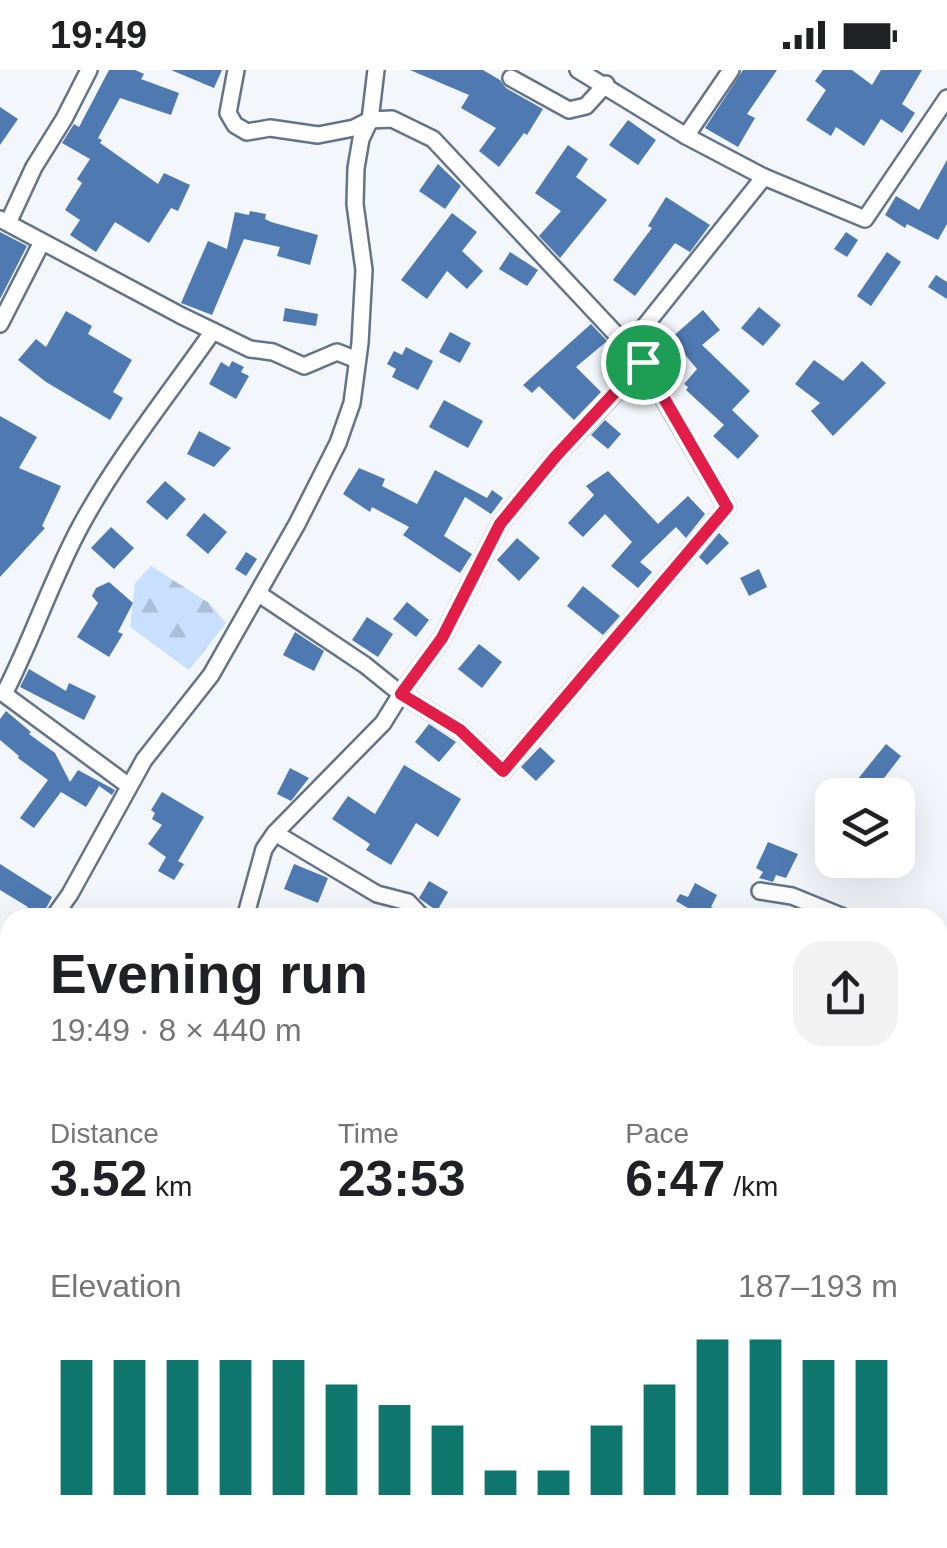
<!DOCTYPE html>
<html lang="en">
<head>
<meta charset="utf-8">
<style>
	:root { --surface:#fff; --page:#f2f2f2; --text:#202124; --muted:#757577; --accent:#0f766e }
	body { margin:0; font-family:Helvetica,sans-serif; background:var(--page); color:var(--text); height:100vh; display:flex; flex-direction:column; font-size:38px; white-space:nowrap }
	* { box-sizing:border-box; margin:0 }
	p { font-size:32px; color:var(--muted) }
	.icon { flex:none; width:55px; height:55px; fill:none; stroke:currentColor; stroke-width:2; stroke-linecap:round; stroke-linejoin:round }
	.map { position:relative; flex:1; overflow:hidden }
	.panel { position:absolute; left:0px; top:838px; width:948px; height:642px; display:flex; flex-direction:column; background:var(--surface); border-radius:30px 30px 0 0; box-shadow:0 10px 40px #0002 }
	.panel>* { flex:none }
	.buttons { position:absolute; left:815px; top:708px; display:grid; gap:20px }
	.buttons a { display:grid; place-items:center; width:100px; height:100px; border-radius:20px; background:var(--surface); box-shadow:0 10px 40px #0002; font-size:50px }
	.pin { position:absolute; display:grid; place-items:center; width:85px; height:85px; color:#fff; margin:-42px; border:5px solid #fff; border-radius:50%; box-shadow:0 2px 10px #0007 }
	.round { display:grid; place-items:center; flex:none; width:105px; height:105px; border-radius:30px; background:var(--page) }
	.head { display:flex; align-items:center; justify-content:space-between; height:170px; padding:0 50px }
	h1 { font-size:55px; font-weight:600; line-height:75px }
	.metrics { display:grid; grid-template-columns:repeat(3,1fr); gap:15px; height:170px; padding:10px 50px }
	.metrics div { display:grid; align-content:center }
	.metrics b { font-size:50px; font-weight:600 }
	.metrics small { font-size:28px; font-weight:400 }
	.metrics p { font-size:28px }
	.chart { height:280px; padding:20px 50px }
	.chart p { display:flex; justify-content:space-between }
	.chart svg { width:100%; height:180px; margin-top:10px; stroke:var(--accent); stroke-width:6 }
	.status { display:flex; justify-content:space-between; align-items:center; height:70px; padding:0 50px; background:var(--surface); direction:ltr }
	.status svg { height:28px; fill:currentColor }
	.map>svg:first-child { display:block }
	.forest { fill:url(#forest-firs) }
	.building { fill:#4f7ab1 }
	.lines { fill:none; stroke-linecap:round; stroke-linejoin:round }
	.street-casing { stroke:#647388; stroke-width:20 }
	.street { stroke:#fff; stroke-width:15 }
	.route-casing { stroke:#fff; stroke-width:20 }
	.route { stroke:#e11d48; stroke-width:12 }
</style>
</head>
<body>
<div class="status"><b>19:49</b><svg viewBox="0 0 49 12"><path d="M0 12V9h3v3zM5 12V6h3v6zM10 12V3h3v9zM15 12V0h3v12zM26 1h20v11H26zM47 4h2v5h-2z"/></svg></div>
<div class="map">
<svg width="947" height="1478" viewBox="0 0 947 1478">
	<defs>
		<pattern id="forest-firs" width="22" height="20" patternUnits="userSpaceOnUse" patternTransform="scale(2.5)"><rect width="22" height="20" fill="#c8dffd"/><path d="M5 1l3.5 6h-7zM16 11l3.5 6h-7z" fill="#abbed8"/></pattern>
	</defs>
	<rect width="100%" height="100%" fill="#f3f6fb"/>
	<path class="forest" d="M151,496l58,37 17,20 -37,47 -59,-43 5,-44z"/>
	<g class="building">
		<path d="M109,0h26l9,4 -3,5 38,14 -8,22 -51,-17 -22,40 4,2 -2,3 58,41 6,-11 26,12 -12,26 -7,-3 -22,35 -34,-21 -19,30 -26,-17 10,-15 -15,-10 17,-27 -5,-4 13,-20 -28,-16 12,-19 5,3z"/>
		<path d="M171,0h51l-8,18z"/>
		<path d="M410,0h73l17,10 6,8 37,21 -16,26 -3,-2 -25,34 -20,-16 17,-23 -35,-20 8,-13z"/>
		<path d="M743,0h34l-30,44 8,4 -17,29 -33,-19z"/>
		<path d="M823,0h29l20,15 9,-15h41l-20,34 13,9 -13,20 -21,-14 -17,27 -28,-19 -5,9 -25,-16 20,-30 -11,-9z"/>
		<path d="M0,37l18,12 -18,26z"/>
		<path d="M628,50l28,20 -18,25 -29,-20z"/>
		<path d="M568,75l20,14 -12,18 31,23 -47,58 -21,-22 22,-25 -26,-18z"/>
		<path d="M947,90v64l-9,16 -31,-16 -2,4 -20,-13 11,-19 23,14z"/>
		<path d="M438,94l23,22 -16,23 -26,-18z"/>
		<path d="M666,127l44,28 -20,27 -15,-9 -40,53 -22,-16 39,-52 -4,-2z"/>
		<path d="M250,141l16,3 -1,5 6,3 47,13 -8,30 -33,-9 3,-9 -36,-8 -32,76 -31,-12 27,-62 19,8 8,-37 14,3z"/>
		<path d="M452,143l25,19 -15,19 21,20 -16,18 -20,-18 -20,28 -26,-19z"/>
		<path d="M0,162l27,14 -27,53z"/>
		<path d="M846,162l12,8 -11,17 -13,-8z"/>
		<path d="M510,182l28,18 -11,16 -28,-17z"/>
		<path d="M887,182l14,10 -30,44 -14,-10z"/>
		<path d="M936,205l11,7v17l-19,-12z"/>
		<path d="M759,237l22,18 -18,21 -22,-18z"/>
		<path d="M285,238l33,6 -2,12 -33,-5z"/>
		<path d="M703,240l17,20 -18,15 48,46 -18,19 27,26 -21,23 -25,-23 11,-11 -38,-35 2,-3 -4,-3 13,-15 -26,-31z"/>
		<path d="M66,241l26,15 -4,8 44,26 -19,32 10,6 -13,22 -64,-38 -28,-22 18,-21 10,8z"/>
		<path d="M591,254l16,17 -31,26 25,25 -27,28 -35,-34 -7,7 -9,-8z"/>
		<path d="M450,262l21,11 -11,20 -21,-11z"/>
		<path d="M406,277l27,14 -15,29 -26,-13 4,-8 -9,-5 7,-13 8,4z"/>
		<path d="M814,290l29,21 19,-20 24,22 -53,53 -22,-25 9,-8 -25,-19z"/>
		<path d="M232,291l12,6 -3,5 8,4 -13,23 -27,-15 12,-22 8,5z"/>
		<path d="M444,330l39,21 -15,27 -39,-21z"/>
		<path d="M0,346l37,21 -18,31 42,18 -19,40 3,2 -45,49z"/>
		<path d="M605,350l16,14 -13,15 -17,-14z"/>
		<path d="M199,361l32,17 -17,19 -27,-13z"/>
		<path d="M359,398l26,11 -3,7 35,18 18,-34 52,28 5,-8 11,8 -12,16 -26,-17 -21,39 28,18 -12,19 -57,-38 6,-8 -37,-20 -2,5 -27,-18z"/>
		<path d="M608,401l50,53 30,-28 17,18 -19,24 -10,-11 -36,35 12,10 -14,16 -27,-22 21,-24 -27,-28 -22,23 -15,-14 26,-28 -8,-9z"/>
		<path d="M165,411l21,18 -19,21 -21,-18z"/>
		<path d="M204,443l23,19 -19,22 -22,-19z"/>
		<path d="M111,457l23,21 -20,21 -23,-21z"/>
		<path d="M719,463l10,10 -22,22 -8,-8z"/>
		<path d="M517,468l23,20 -21,23 -22,-21z"/>
		<path d="M246,482l11,7 -11,17 -11,-7z"/>
		<path d="M759,499l8,18 -18,9 -9,-18z"/>
		<path d="M109,512l24,21 -15,29 5,2 -14,23 -32,-20 21,-34 -6,-7 4,-8z"/>
		<path d="M583,516l37,30 -17,19 -36,-29z"/>
		<path d="M407,532l22,18 -13,17 -23,-18z"/>
		<path d="M367,547l26,17 -15,23 -26,-17z"/>
		<path d="M295,562l29,19 -10,20 -31,-16z"/>
		<path d="M479,574l23,18 -20,26 -24,-19z"/>
		<path d="M29,599l37,22 3,-8 27,13 -12,24 -64,-33z"/>
		<path d="M6,641l25,21 -2,2 26,19 15,29 8,-12 37,20 -3,5 -13,-9 -13,21 -25,-15 -27,36 -14,-10 28,-38 -30,-22 1,-2 -19,-16v-21z"/>
		<path d="M429,654l27,18 -17,20 -24,-20z"/>
		<path d="M886,674l15,12 -30,39h-26z"/>
		<path d="M540,677l15,14 -19,20 -15,-14z"/>
		<path d="M404,695l57,34 -23,38 -22,-14 -25,42 -25,-15 4,-6 -38,-25 16,-23 27,18z"/>
		<path d="M290,698l19,10 -18,23 -14,-7z"/>
		<path d="M162,722l42,25 -26,44 6,3 -10,16 -16,-9 8,-14 -18,-13 14,-19 -10,-6 3,-6 -4,-3z"/>
		<path d="M768,772l30,12 -12,24 -10,-3 -3,7 -14,-4 4,-6 -7,-4z"/>
		<path d="M0,794l52,33 -11,21h-19l6,-11 -28,-17z"/>
		<path d="M294,794l34,14 -10,25 -34,-14z"/>
		<path d="M429,811l19,11 -11,19 -18,-13z"/>
		<path d="M695,813l22,12 -6,12 26,11h-32l-29,-17 4,-7 8,3z"/>
	</g>
	<g class="lines">
		<g class="street-casing">
			<g id="street">
				<path d="M236,0l-8,43 7,12 12,7 23,-4 48,7 36,-7 16,-8 22,-1 41,20 210,224 84,144 -224,264 -43,-41 -59,-36 41,-56 58,-114 55,-67 88,-94"/>
				<path d="M578,0l108,66 78,41 101,42 82,-121"/>
				<path d="M511,8l58,32 17,-4 20,-22"/>
				<path d="M686,66l45,-66"/>
				<path d="M0,149l180,96 70,34 23,3 31,14 33,-14 20,8"/>
				<path d="M8,153l26,-56 30,-48 25,-49"/>
				<path d="M0,254l41,-80"/>
				<path d="M628,277l136,-170"/>
				<path d="M259,524l106,71 36,29 -18,29 -108,110 102,61 31,8 15,16"/>
				<path d="M129,716l-125,-92c28,-54 47,-113 76,-167 36,-67 89,-133 133,-196"/>
				<path d="M760,821l32,5 54,22"/>
				<path d="M53,848l17,-24 74,-134 67,-85 86,-151 41,-81 14,-40 8,-60 4,-73 -9,-66 1,-36 5,-29 9,-19 6,-50"/>
				<path d="M245,848l19,-69 11,-16"/>
				<path d="M938,888l9,4"/>
				<path d="M0,917l10,-13"/>
				<path d="M0,936l10,4"/>
				<path d="M0,1066l10,6"/>
				<path d="M938,1144l9,6"/>
				<path d="M938,1338l9,5"/>
				<path d="M0,1363l10,11"/>
				<path d="M0,1428l10,-16"/>
				<path d="M416,1470l13,8"/>
				<path d="M761,1470l15,8"/>
				<path d="M604,1474l9,4"/>
			</g>
		</g>
		<use href="#street" class="street"/>
	</g>
	<g class="lines">
		<g class="route-casing">
			<path id="route" d="M643,292l84,145 -224,264 -43,-41 -59,-36 41,-56 58,-114 55,-67z"/>
		</g>
		<use href="#route" class="route"/>
	</g>
</svg>
<div class="buttons">
<a><svg class="icon" aria-label="layers" viewBox="0 0 24 24"><path d="M12 4l9 5-9 5-9-5zM3 14l9 5 9-5"/></svg></a>
</div>
<div class="pin" style="left:643px;top:292px;background:#1e9e55"><svg class="icon" aria-label="arrive" viewBox="0 0 24 24"><path d="M6 21V4h12l-3 4 3 4H6"/></svg></div>
<section class="panel">
<div class="head"><div><h1>Evening run</h1><p>19:49 · 8 × 440 m</p></div><a class="round"><svg class="icon" aria-label="share" viewBox="0 0 24 24"><path d="M12 15V3M7 8l5-5 5 5M5 13v7h14v-7"/></svg></a></div>
<div class="metrics">
<div><p>Distance</p><b>3.52<small> km</small></b></div>
<div><p>Time</p><b>23:53</b></div>
<div><p>Pace</p><b>6:47<small> /km</small></b></div>
</div>
<div class="chart"><p><span>Elevation</span>187–193 m</p>
<svg viewBox="0 0 160 44" preserveAspectRatio="none"><path d="M5 44V11M15 44V11M25 44V11M35 44V11M45 44V11M55 44V17M65 44V22M75 44V27M85 44V38M95 44V38M105 44V27M115 44V17M125 44V6M135 44V6M145 44V11M155 44V11"/></svg>
</div>
</section>
</div>
</body>
</html>
